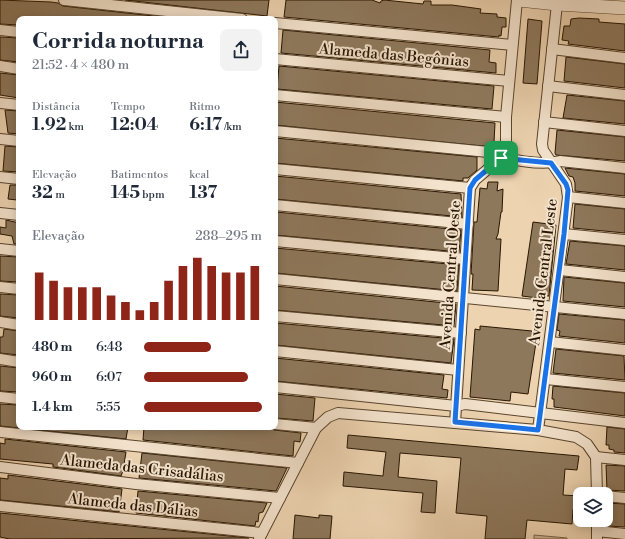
<!DOCTYPE html>
<html lang="pt">
<head>
<meta charset="utf-8">
<style>
	:root { --surface:#fff; --page:#f2f2f3; --text:#1f2937; --muted:#747a83; --accent:#8f2418 }
	body { margin:0; font-family:"Libre Bodoni",serif; background:var(--page); color:var(--text); height:100vh; display:flex; flex-direction:column; font-size:15px; white-space:nowrap }
	* { box-sizing:border-box; margin:0 }
	p { font-size:13px; color:var(--muted) }
	.icon { flex:none; width:22px; height:22px; fill:none; stroke:currentColor; stroke-width:2; stroke-linecap:round; stroke-linejoin:round }
	.map { position:relative; flex:1; overflow:hidden }
	.sheet { position:absolute; left:16px; top:16px; width:262px; height:414px; display:flex; flex-direction:column; background:var(--surface); border-radius:8px; box-shadow:0 2px 10px #0003 }
	.sheet>* { flex:none }
	.tools { position:absolute; left:573px; top:487px; display:grid; gap:8px }
	.tools a { display:grid; place-items:center; width:40px; height:40px; border-radius:8px; background:var(--surface); box-shadow:0 2px 10px #0003; font-size:20px }
	.pin { position:absolute; display:grid; place-items:center; width:34px; height:34px; color:#fff; margin:-17px; border-radius:8px; box-shadow:0 2px 6px #0006 }
	.round { display:grid; place-items:center; flex:none; width:42px; height:42px; border-radius:8px; background:var(--page) }
	.headline { display:flex; align-items:center; justify-content:space-between; height:68px; padding:0 16px }
	h1 { font-size:22px; font-weight:700; line-height:30px }
	.metrics { display:grid; grid-template-columns:repeat(3,1fr); gap:6px; height:68px; padding:4px 16px }
	.metrics div { display:grid; align-content:center }
	.metrics b { font-size:17px; font-weight:700 }
	.metrics small { font-size:11px; font-weight:400 }
	.metrics p { font-size:11px }
	.chart { height:112px; padding:8px 16px }
	.chart p { display:flex; justify-content:space-between }
	.chart svg { width:100%; height:72px; margin-top:4px; stroke:var(--accent); stroke-width:6 }
	ul { padding:0 16px; list-style:none; font-size:13px }
	li { display:grid; grid-template-columns:64px 48px 1fr; align-items:center; height:30px }
	li i { height:10px; border-radius:5px; background:var(--accent) }
	.map>svg:first-child { display:block }
	.park { fill:#ccb392; stroke:#7a644a }
	.building { fill:#8e785c; stroke:#281601 }
	.lines { fill:none; stroke-linecap:round; stroke-linejoin:round }
	.minor-casing { stroke:#59452d; stroke-width:12 }
	.tertiary-casing { stroke:#59452d; stroke-width:14 }
	.minor { stroke:#f3e2cc; stroke-width:10 }
	.tertiary { stroke:#f3e2cc; stroke-width:13 }
	.route-casing { stroke:#fff; stroke-width:8 }
	.route { stroke:#1a73e8; stroke-width:5 }
	.labels { text-anchor:middle; stroke-width:4; stroke-linejoin:round; paint-order:stroke }
	.street-label { font-size:15px; fill:#281601; stroke:#f3e2cc }
</style>
</head>
<body>
<div class="map">
<svg width="625" height="539" viewBox="0 0 625 539">
	<rect width="100%" height="100%" fill="#edd3b0"/>
	<filter id="stains"><feTurbulence type="fractalNoise" baseFrequency=".005" numOctaves="4"/><feColorMatrix values="0 0 0 0 .2 0 0 0 0 .09 0 0 0 0 .02 0 0 0 .5 -.17"/></filter>
	<radialGradient id="worn" r=".72"><stop offset=".6" stop-color="#630" stop-opacity="0"/><stop offset="1" stop-color="#630" stop-opacity=".3"/></radialGradient>
	<path class="park" d="M534,535l33,3v1h-33z"/>
	<g class="building">
		<path d="M0,0l51,2 7,1 5,3 118,13h-162v6l-19,-1z"/>
		<path d="M125,0h144l-2,16z"/>
		<path d="M286,0h86l8,3 1,-2 3,-1 39,4 1,-3h7v4h21l29,4 -1,4 17,1v3l9,1v9h-4l-1,9 -2,-1v2l-215,-20z"/>
		<path d="M579,18l20,1v3l26,2v27l-57,-7 1,-3 -7,-1 2,-14h6l1,-7z"/>
		<path d="M528,19l14,2 -5,63 -14,-1z"/>
		<path d="M283,30l207,20 -1,12 7,1v10l-215,-20z"/>
		<path d="M0,37l19,1v24l-19,-2z"/>
		<path d="M566,57l59,7v24l-61,-7z"/>
		<path d="M279,66l215,20 -2,23 -215,-20z"/>
		<path d="M0,73l19,2v23l-19,-3z"/>
		<path d="M567,95l58,6v23l-62,-6z"/>
		<path d="M275,102l220,21 -1,19 -2,5 -217,-22z"/>
		<path d="M5,110l14,1v23l-11,-1z"/>
		<path d="M557,130l68,7v24l-69,-6 -1,-2z"/>
		<path d="M275,138l202,19v13l-9,8h-5v3l-188,-18z"/>
		<path d="M5,146l14,1v25l-16,-1z"/>
		<path d="M565,168l60,6v22l-50,-5v-8l-2,-6 -4,-1z"/>
		<path d="M275,176l186,18 1,23 -187,-18z"/>
		<path d="M488,182h10l-1,9 6,-2 -1,23h-1l-3,22 -2,5h5l-3,52 -26,-1 1,-16h-2l3,-52h3l3,-34 7,1z"/>
		<path d="M10,185h9v11l-2,4 -9,-1z"/>
		<path d="M575,204l50,5v24l-52,-5z"/>
		<path d="M276,212l185,18 -2,22 -184,-17z"/>
		<path d="M6,220l13,3v21h-5l-2,-8 -12,-2v-7l6,1z"/>
		<path d="M533,222l23,3 -7,71h-4v3l-23,-3z"/>
		<path d="M570,241l55,5v24l-59,-6z"/>
		<path d="M275,248l184,17 -2,26 -182,-18z"/>
		<path d="M0,256l19,1v25l-19,-1z"/>
		<path d="M564,277l61,6v24l-62,-6z"/>
		<path d="M275,286l181,18 -2,22 -179,-16z"/>
		<path d="M0,294l19,1v23l-19,-2z"/>
		<path d="M559,314l66,6v23l-66,-7 1,-5 -3,-1z"/>
		<path d="M275,323l179,16 -3,24 -176,-18z"/>
		<path d="M480,326l52,5v4l5,1 -9,58 -17,-2 -1,9 -40,-4 5,-68 5,1z"/>
		<path d="M4,329l15,2v24l-19,-2v-16h3z"/>
		<path d="M556,349l68,7 1,24 -72,-7z"/>
		<path d="M275,358l169,17 -2,14 6,1 -1,8 -172,-17z"/>
		<path d="M0,366l19,2v24l-19,-1z"/>
		<path d="M553,386l72,7v23l-71,-9v-8h-2z"/>
		<path d="M275,394l40,4 -2,23 -37,-3 1,-10 -2,-1z"/>
		<path d="M0,404l19,1v22h109l-2,12 -126,-13z"/>
		<path d="M144,427h125l5,3 27,3 -1,9 -6,-1 -1,15 -150,-16z"/>
		<path d="M607,427l18,2v24l-11,-1v-2l-5,-1v-4h-3z"/>
		<path d="M348,435l231,21 -2,14 -12,-1 -2,26 17,1v14l-7,-1 -1,15 -45,-4 -2,19h-40l2,-23 -31,-3 5,-55 -61,-5 -2,24 39,4 -2,32 -14,-1 2,-19 -80,-7 1,-14 39,4 1,-10 2,-14 -39,-4z"/>
		<path d="M5,439l121,13 -3,19 -2,5 -68,-9v-3l-53,-5v-16l5,1z"/>
		<path d="M142,453l145,15 -11,23 -137,-13z"/>
		<path d="M606,465l19,1v25l-18,-1z"/>
		<path d="M8,475l114,14 -3,23 -119,-12v-22l8,1z"/>
		<path d="M138,491l129,12 -4,9 -4,1 -1,9 -2,-1 -1,5 -119,-13z"/>
		<path d="M607,503l18,1v23l-17,-1z"/>
		<path d="M0,513l249,25 -239,1 -10,-2z"/>
		<path d="M295,515l24,3v-3l13,1 -2,23h-37z"/>
	</g>
	<g class="lines">
		<g class="minor-casing">
			<g id="minor">
				<path d="M64,0l178,19"/>
				<path d="M275,23l237,22"/>
				<path d="M0,30l19,2"/>
				<path d="M552,49l73,9"/>
				<path d="M275,59l234,22"/>
				<path d="M0,66l19,3"/>
				<path d="M548,86l77,9"/>
				<path d="M275,95l231,22"/>
				<path d="M0,103l19,2"/>
				<path d="M544,122l81,9"/>
				<path d="M275,131l213,21c19,8 53,14 72,9l65,7"/>
				<path d="M0,139l19,2"/>
				<path d="M275,169l195,19"/>
				<path d="M0,177l19,2"/>
				<path d="M568,197l57,6"/>
				<path d="M275,205l193,19"/>
				<path d="M0,213l19,2"/>
				<path d="M564,234l61,6"/>
				<path d="M275,241l190,18"/>
				<path d="M0,249l19,2"/>
				<path d="M560,270l65,7"/>
				<path d="M275,279l350,35"/>
				<path d="M0,287l19,2"/>
				<path d="M275,316l186,17"/>
				<path d="M0,322l19,3"/>
				<path d="M550,342l75,8"/>
				<path d="M275,351l183,19"/>
				<path d="M0,359l19,3"/>
				<path d="M546,379l79,8"/>
				<path d="M275,387l181,19 9,-2 160,19"/>
				<path d="M0,397l19,2"/>
				<path d="M455,423l15,-235 5,-8 26,-22 5,-7v-34l11,-117"/>
				<path d="M275,424l41,4"/>
				<path d="M538,430l30,-233 -2,-13 -23,-34 -1,-6 15,-140"/>
				<path d="M0,432l298,31"/>
				<path d="M596,457l29,3"/>
				<path d="M0,467l136,17 144,14"/>
				<path d="M606,496l19,2"/>
				<path d="M0,506l262,27"/>
				<path d="M597,520v19"/>
				<path d="M597,531l28,3"/>
				<path d="M259,539l57,-111 12,-11 10,-4 200,17 38,7 11,7 9,13 1,37"/>
			</g>
		</g>
		<g class="tertiary-casing">
			<path id="tertiary" d="M519,0l38,4 68,4"/>
		</g>
		<use href="#minor" class="minor"/>
		<use href="#tertiary" class="tertiary"/>
	</g>
	<g class="lines">
		<g class="route-casing">
			<path id="route" d="M501,158l50,5 15,21 2,6 -4,44 -26,196 -83,-8 15,-234 5,-8z"/>
		</g>
		<use href="#route" class="route"/>
	</g>
	<g class="labels">
		<g class="street-label">
			<text transform="translate(394 55) rotate(5)" y="5">Alameda das Begônias</text>
			<text transform="translate(543 272) rotate(-83)" y="5">Avenida Central Leste</text>
			<text transform="translate(450 275) rotate(-86)" y="5">Avenida Central Oeste</text>
			<text transform="translate(142 468) rotate(6)" y="5">Alameda das Crisadálias</text>
			<text transform="translate(133 505) rotate(6)" y="5">Alameda das Dálias</text>
		</g>
	</g>
	<rect width="100%" height="100%" filter="url(#stains)"/>
	<rect width="100%" height="100%" fill="url(#worn)"/>
</svg>
<div class="tools">
<a><svg class="icon" aria-label="layers" viewBox="0 0 24 24"><path d="M12 4l9 5-9 5-9-5zM3 14l9 5 9-5"/></svg></a>
</div>
<div class="pin" style="left:501px;top:158px;background:#1e9e55"><svg class="icon" aria-label="arrive" viewBox="0 0 24 24"><path d="M6 21V4h12l-3 4 3 4H6"/></svg></div>
<section class="sheet">
<div class="headline"><div><h1>Corrida noturna</h1><p>21:52 · 4 × 480 m</p></div><a class="round"><svg class="icon" aria-label="share" viewBox="0 0 24 24"><path d="M12 15V3M7 8l5-5 5 5M5 13v7h14v-7"/></svg></a></div>
<div class="metrics">
<div><p>Distância</p><b>1.92<small> km</small></b></div>
<div><p>Tempo</p><b>12:04</b></div>
<div><p>Ritmo</p><b>6:17<small> /km</small></b></div>
</div>
<div class="metrics">
<div><p>Elevação</p><b>32<small> m</small></b></div>
<div><p>Batimentos</p><b>145<small> bpm</small></b></div>
<div><p>kcal</p><b>137</b></div>
</div>
<div class="chart"><p><span>Elevação</span>288–295 m</p>
<svg viewBox="0 0 160 44" preserveAspectRatio="none"><path d="M5 44V15M15 44V20M25 44V24M35 44V24M45 44V24M55 44V29M65 44V33M75 44V38M85 44V33M95 44V20M105 44V11M115 44V6M125 44V11M135 44V15M145 44V15M155 44V11"/></svg>
</div>
<ul>
<li><b>480 m</b>6:48<i style="width:57%"></i></li>
<li><b>960 m</b>6:07<i style="width:88%"></i></li>
<li><b>1.4 km</b>5:55<i style="width:100%"></i></li>
</ul>
</section>
</div>
</body>
</html>
